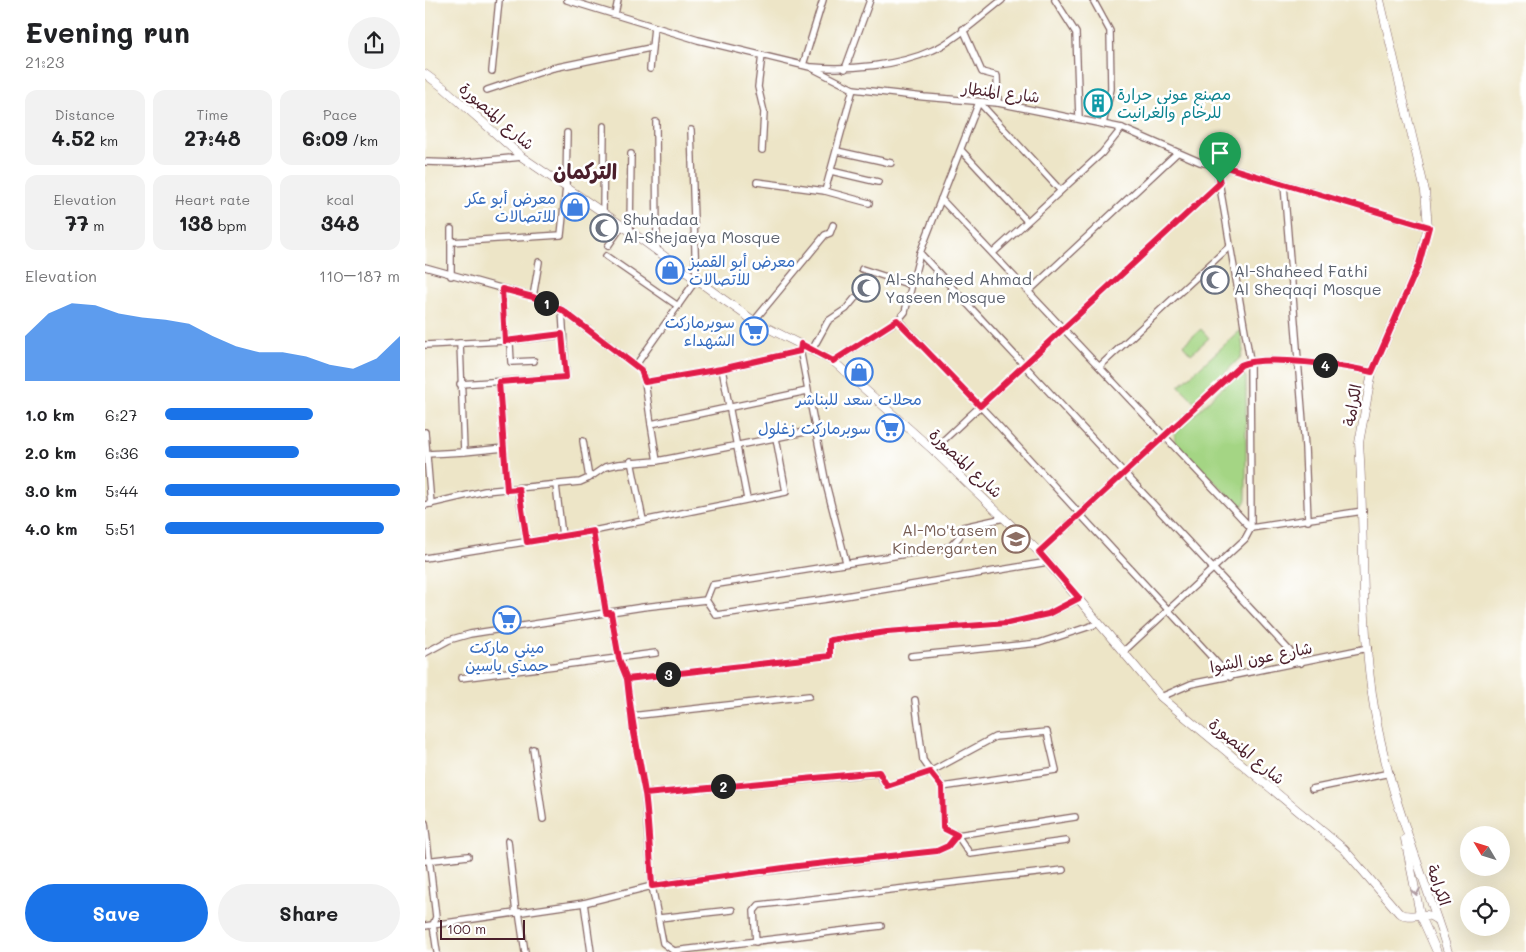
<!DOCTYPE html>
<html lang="en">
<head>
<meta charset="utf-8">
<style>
	:root { --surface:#fff; --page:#f2f2f2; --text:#202124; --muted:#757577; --accent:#1a73e8 }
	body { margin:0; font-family:Mali,"Playpen Sans Arabic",sans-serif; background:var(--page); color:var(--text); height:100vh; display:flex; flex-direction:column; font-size:19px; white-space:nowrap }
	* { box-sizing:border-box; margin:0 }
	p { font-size:16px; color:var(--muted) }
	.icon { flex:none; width:28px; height:28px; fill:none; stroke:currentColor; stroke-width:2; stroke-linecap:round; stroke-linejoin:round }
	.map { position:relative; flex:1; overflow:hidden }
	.side { display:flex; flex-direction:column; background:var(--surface); width:425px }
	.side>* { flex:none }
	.needle { width:32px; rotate:308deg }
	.fabs { position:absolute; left:1035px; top:826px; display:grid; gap:10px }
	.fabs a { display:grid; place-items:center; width:50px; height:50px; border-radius:50%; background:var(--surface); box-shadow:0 5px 20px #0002; font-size:25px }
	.scale { position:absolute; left:15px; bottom:12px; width:85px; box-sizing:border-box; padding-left:5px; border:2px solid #4a1f2b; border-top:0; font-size:14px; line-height:18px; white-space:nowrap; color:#4a1f2b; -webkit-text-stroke:4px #fff; paint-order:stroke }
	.pin { position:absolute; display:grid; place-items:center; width:42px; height:42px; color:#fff; margin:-51px -21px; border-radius:50% 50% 50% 0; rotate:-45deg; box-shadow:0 0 5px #0007 }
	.pin .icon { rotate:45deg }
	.km { position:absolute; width:25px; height:25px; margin:-12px; border-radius:50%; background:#222; color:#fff; font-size:14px; line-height:25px; text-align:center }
	.round { display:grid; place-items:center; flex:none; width:52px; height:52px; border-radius:26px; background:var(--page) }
	.overview { display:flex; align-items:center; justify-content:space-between; height:85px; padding:0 25px }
	h1 { font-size:28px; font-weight:700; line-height:38px }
	.figures { display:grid; grid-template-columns:repeat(3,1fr); gap:8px; height:85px; padding:5px 25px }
	.figures div { display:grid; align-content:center; border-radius:12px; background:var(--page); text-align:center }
	.figures b { font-size:21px; font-weight:700 }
	.figures small { font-size:14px; font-weight:400 }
	.figures p { font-size:14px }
	.chart { height:140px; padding:10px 25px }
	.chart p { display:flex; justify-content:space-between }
	.chart svg { width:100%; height:90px; margin-top:5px; fill:var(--accent); opacity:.7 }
	.primary-button { display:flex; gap:10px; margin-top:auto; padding:10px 25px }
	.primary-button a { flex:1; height:58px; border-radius:30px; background:var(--accent); color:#fff; font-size:20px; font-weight:700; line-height:58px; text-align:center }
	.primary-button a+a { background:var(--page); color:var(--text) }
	ul { padding:0 25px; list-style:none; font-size:16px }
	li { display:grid; grid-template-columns:80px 60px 1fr; align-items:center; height:38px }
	li i { height:12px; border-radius:6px; background:var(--accent) }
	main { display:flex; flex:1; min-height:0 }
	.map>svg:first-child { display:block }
	.park { fill:#a4d584; stroke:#777a58 }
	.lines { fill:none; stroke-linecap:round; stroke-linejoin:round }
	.minor-casing { stroke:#836462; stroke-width:8 }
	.major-casing { stroke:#836462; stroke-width:9 }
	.minor { stroke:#fff; stroke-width:5.5 }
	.major { stroke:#fff; stroke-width:8 }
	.oneway { stroke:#ae9aa0 }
	.route-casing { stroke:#fff; stroke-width:10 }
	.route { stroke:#e11d48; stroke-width:6 }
	.labels { text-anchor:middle; stroke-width:5; stroke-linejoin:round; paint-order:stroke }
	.street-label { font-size:16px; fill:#4a1f2b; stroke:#fff }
	.culture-label { font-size:16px; fill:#0d838f; stroke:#fff; text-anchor:start }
	.shop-label { font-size:16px; fill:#366cbe; stroke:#fff; text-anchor:end }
	.worship-label { font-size:16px; fill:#5b616d; stroke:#fff; text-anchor:start }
	.education-label { font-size:16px; fill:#785e54; stroke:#fff; text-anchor:end }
	.district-label { font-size:21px; font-weight:bold; fill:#4a1f2b; stroke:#fff }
</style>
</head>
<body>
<main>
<section class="side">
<div class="overview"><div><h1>Evening run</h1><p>21:23</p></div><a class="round"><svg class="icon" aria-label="share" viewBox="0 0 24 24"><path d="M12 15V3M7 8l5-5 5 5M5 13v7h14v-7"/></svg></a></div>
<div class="figures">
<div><p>Distance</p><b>4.52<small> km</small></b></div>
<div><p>Time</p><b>27:48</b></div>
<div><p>Pace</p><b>6:09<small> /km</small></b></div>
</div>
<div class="figures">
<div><p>Elevation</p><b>77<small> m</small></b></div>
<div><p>Heart rate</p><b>138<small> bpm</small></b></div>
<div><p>kcal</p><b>348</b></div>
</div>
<div class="chart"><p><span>Elevation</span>110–187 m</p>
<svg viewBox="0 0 160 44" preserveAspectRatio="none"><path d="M0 44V22L10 11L20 6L30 7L40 11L50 13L60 14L70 16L80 22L90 27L100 30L110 30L120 32L130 36L140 38L150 33L160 22V44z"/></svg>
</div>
<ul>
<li><b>1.0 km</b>6:27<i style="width:63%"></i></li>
<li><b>2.0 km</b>6:36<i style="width:57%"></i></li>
<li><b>3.0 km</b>5:44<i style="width:100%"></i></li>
<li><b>4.0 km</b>5:51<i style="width:93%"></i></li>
</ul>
<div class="primary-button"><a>Save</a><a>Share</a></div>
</section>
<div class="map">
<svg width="1101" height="952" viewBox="0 0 1101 952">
	<rect width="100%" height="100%" fill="#fff"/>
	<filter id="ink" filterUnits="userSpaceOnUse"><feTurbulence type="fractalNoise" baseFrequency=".02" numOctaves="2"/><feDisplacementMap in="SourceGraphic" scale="10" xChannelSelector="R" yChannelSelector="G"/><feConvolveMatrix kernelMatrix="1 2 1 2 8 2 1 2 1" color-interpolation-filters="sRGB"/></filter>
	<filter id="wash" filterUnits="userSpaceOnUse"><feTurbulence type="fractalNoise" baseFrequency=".0096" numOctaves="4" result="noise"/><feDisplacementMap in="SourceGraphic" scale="20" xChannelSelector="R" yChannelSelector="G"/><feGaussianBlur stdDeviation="1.12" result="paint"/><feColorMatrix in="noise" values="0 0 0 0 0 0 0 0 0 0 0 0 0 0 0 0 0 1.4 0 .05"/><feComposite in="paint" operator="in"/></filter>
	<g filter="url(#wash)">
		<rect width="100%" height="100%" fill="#ede5c7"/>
		<g class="park">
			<path d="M776,329l8,9 -18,16 -8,-9z"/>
			<path d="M816,330l2,22 -2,5 -46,45 -16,-16z"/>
			<path d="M816,372l5,5v123l-5,8 -66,-66v-8l61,-60z"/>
		</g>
	</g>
	<g filter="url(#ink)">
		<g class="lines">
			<g class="minor-casing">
				<g id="minor">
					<path d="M142,0l131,40 112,27 43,22 71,8 74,6 124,25 78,34 35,7 193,58"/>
					<path d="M630,0l21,33 3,85"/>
					<path d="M668,0l17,31 1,58 -8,35"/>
					<path d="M190,14l3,-14"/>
					<path d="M538,29l19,43 15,4 1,27"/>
					<path d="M378,65l20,-65"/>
					<path d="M387,67c37,3 87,-1 121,-17 20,-8 51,-36 69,-50"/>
					<path d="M225,69l4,-42"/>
					<path d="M420,69l25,-69"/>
					<path d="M67,71l7,-71"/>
					<path d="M62,90l66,-22 97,-20"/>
					<path d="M231,122l1,130"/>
					<path d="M337,150l2,-38 -6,-25 4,-32"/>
					<path d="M536,150l66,71"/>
					<path d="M412,151l54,12"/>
					<path d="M0,162l34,1 63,-6"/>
					<path d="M406,171l47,11"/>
					<path d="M332,182l68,9 28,-102"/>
					<path d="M859,185l21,262 3,74"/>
					<path d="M400,191l44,12"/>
					<path d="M516,199l310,329"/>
					<path d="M178,213l1,-87"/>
					<path d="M26,229v47"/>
					<path d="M205,231l1,-77"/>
					<path d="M26,242l110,-7 5,-48 1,-54"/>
					<path d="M183,246l14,-20"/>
					<path d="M495,253l381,410"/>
					<path d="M568,253l109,-100 20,-25"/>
					<path d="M181,256l72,50"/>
					<path d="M0,267l108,30 29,13 79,60 4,12"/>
					<path d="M437,269l49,16"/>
					<path d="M77,289l3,52 5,3 1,18 23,-1"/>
					<path d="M604,291l148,-138"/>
					<path d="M108,297l6,-35"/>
					<path d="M473,320l99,104 233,253"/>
					<path d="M329,321l71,-86 5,-2 3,-8"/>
					<path d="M0,345l80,-4 57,-6"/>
					<path d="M375,349l26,135 20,78"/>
					<path d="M387,350l16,-29 18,-12 9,-11"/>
					<path d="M375,351l-78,18 -77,13 6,42 156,-33"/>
					<path d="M408,361l65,-41 7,-8 15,-59 59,-151 81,88"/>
					<path d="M211,365l60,-85 -5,-150"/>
					<path d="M675,366l130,-120"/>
					<path d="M297,369l25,130"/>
					<path d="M74,382l8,108"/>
					<path d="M35,384l106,-7 -4,-67"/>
					<path d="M226,424l6,37"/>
					<path d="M0,432l6,72"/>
					<path d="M508,450l287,-267"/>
					<path d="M39,452l40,-4"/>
					<path d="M2,454l37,-2 -4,-109"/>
					<path d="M206,461l12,59"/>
					<path d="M164,478l16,-11 13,-3 39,-3 158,-31"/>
					<path d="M131,485l6,51"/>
					<path d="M93,489l9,53"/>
					<path d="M0,505l60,-14 95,-9 9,-4 -6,-37"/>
					<path d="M826,528l112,-17"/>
					<path d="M168,531l13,82"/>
					<path d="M614,552l202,-187c21,-11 106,1 131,7"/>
					<path d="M0,558l168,-27 193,-39 -10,-54"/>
					<path d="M281,600l6,-15 238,-38 9,-10 4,-10 41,-9"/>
					<path d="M186,613l8,46 8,20 6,54 12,61 7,92 11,57 11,8 207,-25"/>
					<path d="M698,652l122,-113 6,-11 -1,-168 -34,-196"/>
					<path d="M0,653l24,-13 21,-6 173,-27 63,-7 10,15 111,-16 221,-37"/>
					<path d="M486,656l128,-13 58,-19"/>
					<path d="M36,678l195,-25"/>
					<path d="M202,679l203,-23v-16l57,-8 121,-9 40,-9 31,-15"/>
					<path d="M736,697l30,-13 177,-36"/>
					<path d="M490,700l8,60 19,27 1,41 14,7 13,19 96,-13"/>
					<path d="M206,716l178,-20"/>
					<path d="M108,749l10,70"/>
					<path d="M887,789l78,-16"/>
					<path d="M220,794l233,-21 9,13 43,-14 65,-35 52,-5 9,38 -114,17"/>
					<path d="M0,823l11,94 -3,8 4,27"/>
					<path d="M83,841l8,72"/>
					<path d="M0,861l43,-5"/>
					<path d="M159,903l7,49"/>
					<path d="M94,912l6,40"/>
					<path d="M234,918l73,-8"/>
					<path d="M0,926l159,-23 68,-17 38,-6 248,-29 10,-5 9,-11 118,-18"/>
					<path d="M331,942l-2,-31 5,-6 304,-35"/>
				</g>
			</g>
			<g class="major-casing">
				<g id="major">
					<path d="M955,0l45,191 3,36 -9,37 -47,108 -13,71c6,83 1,168 13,251 12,89 49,173 76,258"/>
					<path d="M0,74l19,14 78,69 108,74 90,66 34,24 79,40 100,89 106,102 122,145 183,152 55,64c13,8 23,-5 38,7"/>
					<path d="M980,839l15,75 17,38"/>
				</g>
			</g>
			<use href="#minor" class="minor"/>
			<use href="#major" class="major"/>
		</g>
		<defs><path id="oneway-chevron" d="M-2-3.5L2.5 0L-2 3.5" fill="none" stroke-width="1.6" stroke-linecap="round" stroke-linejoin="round" transform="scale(1.25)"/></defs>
		<use class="oneway" href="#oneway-chevron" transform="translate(991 892) rotate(79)"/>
	</g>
	<g class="lines" filter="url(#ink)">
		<g class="route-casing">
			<path id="route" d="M795,183l-240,223 -83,-86 -64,41 -32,-17 -1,7 -79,18 -76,13 -4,-12 -79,-60 -29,-13 -31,-8 3,52 57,-7 4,43 -67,5 8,108 12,-1 8,53 66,-11 13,82h5l8,46 8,20 6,54 12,61 234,-22 8,14 43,-14 12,15 1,41 14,7 -9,11 -11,5 -139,15 -146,20c-2,-31 -3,-62 -7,-93 -6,-38 -14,-75 -18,-114l203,-23v-16l57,-8 121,-9 40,-9 31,-16 -40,-46 202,-187c22,-11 106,1 131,7l47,-108 10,-37 -213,-63 4,19"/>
		</g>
		<use href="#route" class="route"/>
	</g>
	<defs>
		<g id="building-ring" transform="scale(1.4375)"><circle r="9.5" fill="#fff" stroke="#0f9aa8" stroke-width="1.5"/><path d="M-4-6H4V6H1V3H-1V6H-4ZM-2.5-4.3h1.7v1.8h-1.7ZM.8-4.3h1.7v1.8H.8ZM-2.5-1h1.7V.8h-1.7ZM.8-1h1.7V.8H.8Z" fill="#0f9aa8"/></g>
		<g id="shop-ring" transform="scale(1.4375)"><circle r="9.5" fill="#fff" stroke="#3f7fe0" stroke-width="1.5"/><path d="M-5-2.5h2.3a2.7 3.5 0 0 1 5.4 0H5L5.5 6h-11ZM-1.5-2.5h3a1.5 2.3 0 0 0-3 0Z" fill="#3f7fe0"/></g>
		<g id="mosque-ring" transform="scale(1.4375)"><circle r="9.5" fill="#fff" stroke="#6b7280" stroke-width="1.5"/><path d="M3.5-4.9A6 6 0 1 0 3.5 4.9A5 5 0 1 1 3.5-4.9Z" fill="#6b7280"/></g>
		<g id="supermarket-ring" transform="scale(1.4375)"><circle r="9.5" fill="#fff" stroke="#3f7fe0" stroke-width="1.5"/><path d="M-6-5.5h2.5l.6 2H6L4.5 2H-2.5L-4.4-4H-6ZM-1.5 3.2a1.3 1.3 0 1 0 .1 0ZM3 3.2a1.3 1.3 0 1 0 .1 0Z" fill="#3f7fe0"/></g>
		<g id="school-ring" transform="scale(1.4375)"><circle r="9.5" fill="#fff" stroke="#8d6e63" stroke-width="1.5"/><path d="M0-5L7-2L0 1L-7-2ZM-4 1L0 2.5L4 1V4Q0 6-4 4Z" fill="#8d6e63"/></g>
	</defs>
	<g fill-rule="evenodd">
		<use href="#building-ring" x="673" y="103"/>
		<use href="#shop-ring" x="150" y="207"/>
		<use href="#mosque-ring" x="179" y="228"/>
		<use href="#shop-ring" x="245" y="270"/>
		<use href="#mosque-ring" x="790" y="280"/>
		<use href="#mosque-ring" x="441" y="288"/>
		<use href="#supermarket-ring" x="329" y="331"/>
		<use href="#shop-ring" x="434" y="372"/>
		<use href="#supermarket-ring" x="465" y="428"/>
		<use href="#school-ring" x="591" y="539"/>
		<use href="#supermarket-ring" x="82" y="620"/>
	</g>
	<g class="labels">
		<g class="street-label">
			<text transform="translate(576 92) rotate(7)" y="6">شارع المنطار</text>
			<text transform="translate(72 116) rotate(41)" y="6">شارع المنصورة</text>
			<text transform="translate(927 405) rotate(-80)" y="6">الكرامة</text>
			<text transform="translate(541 463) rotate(43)" y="6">شارع المنصورة</text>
			<text transform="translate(836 657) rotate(-11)" y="6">شارع عون الشوا</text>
			<text transform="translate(822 751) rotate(40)" y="6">شارع المنصورة</text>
			<text transform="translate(1014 885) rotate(71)" y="6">الكرامة</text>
		</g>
		<g class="culture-label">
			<text x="692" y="100">مصنع عوني حرارة<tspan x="692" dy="18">للرخام والغرانيت</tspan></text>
		</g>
		<g class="shop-label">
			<text x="131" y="204">معرض أبو عكر<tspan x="131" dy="18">للاتصالات</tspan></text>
			<text x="264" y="267" text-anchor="start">معرض أبو القمبز<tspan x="264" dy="18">للاتصالات</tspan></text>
			<text x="310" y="328">سوبرماركت<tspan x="310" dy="18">الشهداء</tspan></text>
			<text x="434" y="405" text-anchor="middle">محلات سعد للبناشر</text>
			<text x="446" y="434">سوبرماركت زغلول</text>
			<text x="82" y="653" text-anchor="middle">ميني ماركت<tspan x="82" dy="18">حمدي ياسين</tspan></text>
		</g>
		<g class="worship-label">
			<text x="198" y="225">Shuhadaa<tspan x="198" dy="18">Al-Shejaeya Mosque</tspan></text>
			<text x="809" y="277">Al-Shaheed Fathi<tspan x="809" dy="18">Al Sheqaqi Mosque</tspan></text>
			<text x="460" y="285">Al-Shaheed Ahmad<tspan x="460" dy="18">Yaseen Mosque</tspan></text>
		</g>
		<g class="education-label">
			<text x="572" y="536">Al-Mo'tasem<tspan x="572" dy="18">Kindergarten</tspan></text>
		</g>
		<g class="district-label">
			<text x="160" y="179">التركمان</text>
		</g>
	</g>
</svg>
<div class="fabs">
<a><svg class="needle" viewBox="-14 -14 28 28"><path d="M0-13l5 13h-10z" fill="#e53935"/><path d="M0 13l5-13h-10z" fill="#757577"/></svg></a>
<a><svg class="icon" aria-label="locate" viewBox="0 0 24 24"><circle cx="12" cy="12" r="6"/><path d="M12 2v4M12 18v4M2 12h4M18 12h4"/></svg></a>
</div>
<div class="scale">100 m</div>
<div class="pin" style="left:795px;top:183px;background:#1e9e55"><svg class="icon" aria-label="arrive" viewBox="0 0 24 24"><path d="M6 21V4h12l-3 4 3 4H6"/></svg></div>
<b class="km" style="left:121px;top:303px">1</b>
<b class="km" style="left:298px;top:786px">2</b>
<b class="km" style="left:243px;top:674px">3</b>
<b class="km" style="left:900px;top:365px">4</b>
</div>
</main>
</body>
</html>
